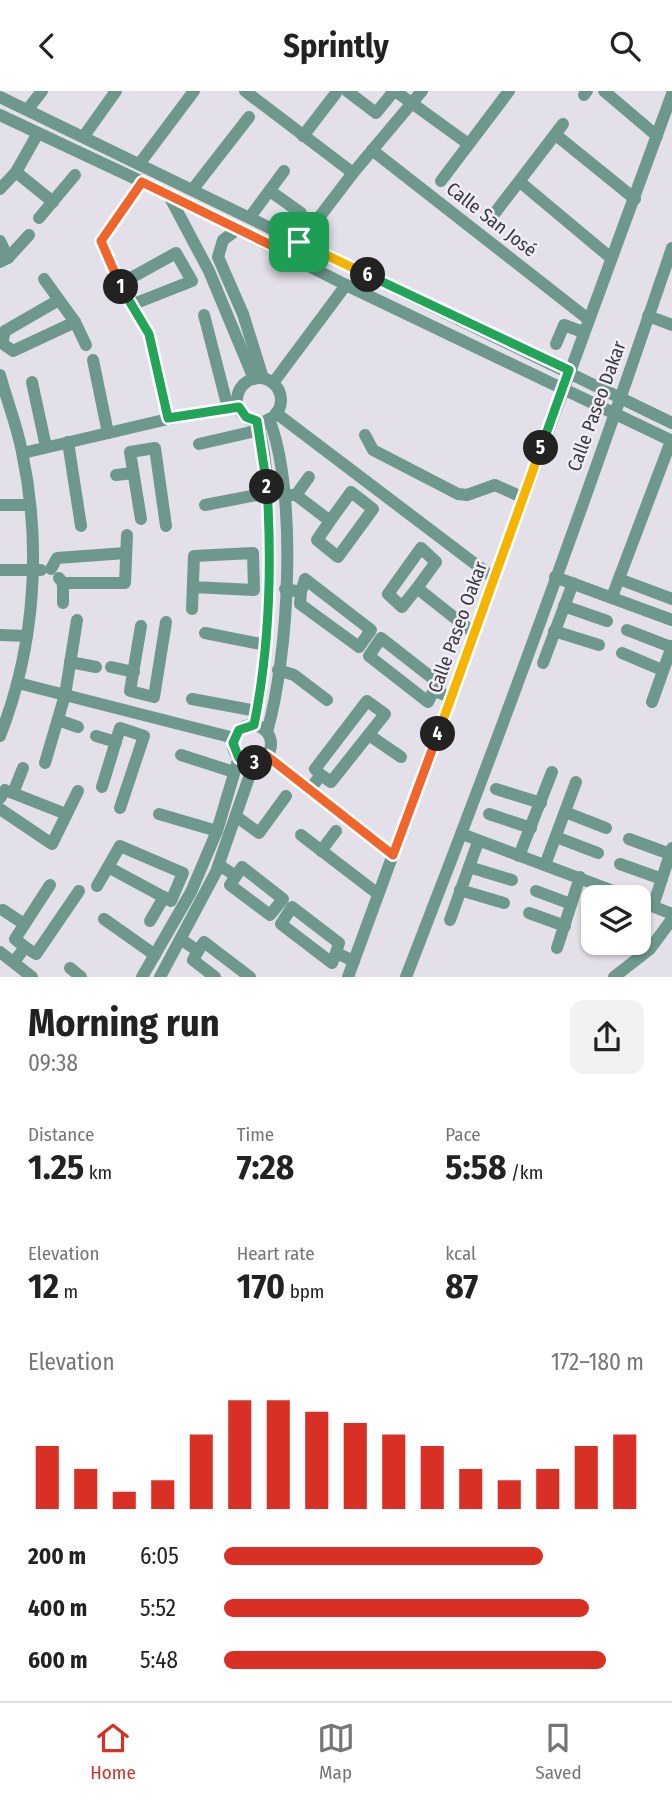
<!DOCTYPE html>
<html lang="en">
<head>
<meta charset="utf-8">
<style>
	:root { --surface:#fff; --page:#f2f2f2; --text:#222; --muted:#767676; --line:#e0e0e0; --accent:#d93025 }
	body { margin:0; font-family:"Fira Sans Condensed",sans-serif; background:var(--page); color:var(--text); height:100vh; display:flex; flex-direction:column; font-size:26px; white-space:nowrap }
	* { box-sizing:border-box; margin:0 }
	p { font-size:23px; color:var(--muted) }
	.icon { flex:none; width:38px; height:38px; fill:none; stroke:currentColor; stroke-width:2; stroke-linecap:round; stroke-linejoin:round }
	.map { position:relative; height:886px; overflow:hidden }
	.details { display:flex; flex-direction:column; background:var(--surface); flex:1 }
	.details>* { flex:none }
	.buttons { position:absolute; left:581px; top:794px; display:grid; gap:14px }
	.buttons a { display:grid; place-items:center; width:70px; height:70px; border-radius:14px; background:var(--surface); box-shadow:0 2px 5px #0004; font-size:35px }
	.pin { position:absolute; display:grid; place-items:center; width:60px; height:60px; color:#fff; margin:-30px; border-radius:14px; box-shadow:0 4px 10px #0006 }
	.km { position:absolute; width:35px; height:35px; margin:-18px; border-radius:50%; background:#222; color:#fff; font-size:19px; line-height:35px; text-align:center }
	.round { display:grid; place-items:center; flex:none; width:74px; height:74px; border-radius:14px; background:var(--page) }
	.summary { display:flex; align-items:center; justify-content:space-between; height:119px; padding:0 28px }
	h1 { font-size:38px; font-weight:700; line-height:52px }
	.figures { display:grid; grid-template-columns:repeat(3,1fr); gap:10px; height:119px; padding:7px 28px }
	.figures div { display:grid; align-content:center }
	.figures b { font-size:35px; font-weight:700 }
	.figures small { font-size:19px; font-weight:400 }
	.figures p { font-size:19px }
	.chart { height:196px; padding:14px 28px }
	.chart p { display:flex; justify-content:space-between }
	.chart svg { width:100%; height:126px; margin-top:7px; stroke:var(--accent); stroke-width:6 }
	ul { padding:0 28px; list-style:none; font-size:23px }
	li { display:grid; grid-template-columns:112px 84px 1fr; align-items:center; height:52px }
	li i { height:18px; border-radius:9px; background:var(--accent) }
	header { display:flex; justify-content:space-between; align-items:center; height:91px; padding:0 28px; background:var(--surface); font-size:32px; font-weight:700 }
	.menu { display:flex; justify-content:space-around; align-items:center; height:98px; border-top:2px solid var(--line); background:var(--surface); font-size:19px; color:var(--muted) }
	.menu a { display:grid; justify-items:center; gap:4px }
	.menu .active { color:var(--accent) }
	.map>svg:first-child { display:block }
	.lines { fill:none; stroke-linecap:round; stroke-linejoin:round }
	.minor { stroke:#6e988d; stroke-width:12 }
	.split-1-casing { stroke:#fff; stroke-width:14 }
	.split-2-casing { stroke:#fff; stroke-width:14 }
	.split-3-casing { stroke:#fff; stroke-width:14 }
	.split-4-casing { stroke:#fff; stroke-width:14 }
	.split-5-casing { stroke:#fff; stroke-width:14 }
	.split-6-casing { stroke:#fff; stroke-width:14 }
	.split-7-casing { stroke:#fff; stroke-width:14 }
	.split-1 { stroke:#f0652b; stroke-width:9 }
	.split-2 { stroke:#22a559; stroke-width:9 }
	.split-3 { stroke:#22a559; stroke-width:9 }
	.split-4 { stroke:#f0652b; stroke-width:9 }
	.split-5 { stroke:#f5b400; stroke-width:9 }
	.split-6 { stroke:#22a559; stroke-width:9 }
	.split-7 { stroke:#f5b400; stroke-width:9 }
	.labels { text-anchor:middle; stroke-width:5; stroke-linejoin:round; paint-order:stroke }
	.street-label { font-size:19px; fill:#38373a; stroke:#f1edf7 }
</style>
</head>
<body>
<header><svg class="icon" aria-label="back" viewBox="0 0 24 24"><path d="M15 5l-7 7 7 7"/></svg>Sprintly<svg class="icon" aria-label="search" viewBox="0 0 24 24"><circle cx="10" cy="10" r="6"/><path d="M15 15l6 6"/></svg></header>
<div class="map">
<svg width="672" height="886" viewBox="0 0 672 886">
	<rect width="100%" height="100%" fill="#e4e0e9"/>
	<g class="lines">
		<g class="minor">
			<path d="M245,0l108,82"/>
			<path d="M347,0l29,22 18,-22"/>
			<path d="M395,0l72,52"/>
			<path d="M604,0l53,45"/>
			<path d="M584,4l3,-4"/>
			<path d="M0,6l672,326"/>
			<path d="M28,18l14,-18"/>
			<path d="M0,24l168,79 178,91 326,156"/>
			<path d="M556,44l79,64"/>
			<path d="M84,45l32,-45"/>
			<path d="M303,45l33,-43"/>
			<path d="M372,59l216,169"/>
			<path d="M140,72l54,-72"/>
			<path d="M16,81l37,30"/>
			<path d="M441,90l68,-90"/>
			<path d="M142,91l-41,59 19,43 29,50 19,85"/>
			<path d="M520,91l91,76"/>
			<path d="M0,98l16,-17 22,-39"/>
			<path d="M193,98l56,-72"/>
			<path d="M270,100l31,22"/>
			<path d="M168,103l41,77 45,108"/>
			<path d="M250,126l34,-46"/>
			<path d="M39,127l36,-43"/>
			<path d="M491,127l72,-94"/>
			<path d="M238,138l-15,11 -5,17 25,57 20,64"/>
			<path d="M0,150l8,17"/>
			<path d="M295,158l58,-76 69,-82"/>
			<path d="M0,171l8,-4 21,-23"/>
			<path d="M44,188l31,43 11,23"/>
			<path d="M120,193l56,-31 16,28 -61,24"/>
			<path d="M204,224l24,93"/>
			<path d="M648,225l24,9"/>
			<path d="M2,252l11,8 62,-29"/>
			<path d="M2,252l3,-12 52,-30"/>
			<path d="M556,253l8,-19 19,7"/>
			<path d="M93,269l15,73"/>
			<path d="M0,284c7,26 17,51 22,77 20,94 13,195 -22,284"/>
			<circle cx="259" cy="309" r="22"/>
			<path d="M32,291l14,65"/>
			<path d="M273,292l73,-98"/>
			<path d="M276,322l219,166"/>
			<path d="M365,344l8,15 85,44 9,1 28,-10 29,13"/>
			<path d="M68,351l13,84"/>
			<path d="M199,353l61,-14"/>
			<path d="M23,362l145,-34 71,-12"/>
			<path d="M116,384l17,-2"/>
			<path d="M283,404h13l34,26 21,-29 22,17 -35,48 -21,-17 13,-19"/>
			<path d="M296,404l13,-18"/>
			<path d="M0,414h29"/>
			<path d="M205,414l62,-12"/>
			<path d="M141,428l-11,-67 25,-4 11,78"/>
			<path d="M51,478l6,-11 69,-5"/>
			<path d="M0,479h41"/>
			<path d="M555,486l117,43"/>
			<path d="M59,487l4,5v20"/>
			<path d="M619,488l53,20"/>
			<path d="M63,492h62l2,-48"/>
			<path d="M417,497l-15,19 -14,-13 33,-46 15,14 -19,26 58,46"/>
			<path d="M285,498l16,3 4,-13 66,51 -12,17 -59,-43 1,-12"/>
			<path d="M612,506l59,-156"/>
			<path d="M564,515l43,15"/>
			<path d="M192,518l2,-53 59,-3 1,37 -61,-3"/>
			<path d="M141,535l-11,65 24,6 12,-75"/>
			<path d="M627,539l44,17"/>
			<path d="M554,540l45,14"/>
			<path d="M205,542l61,12"/>
			<path d="M0,544l27,1"/>
			<path d="M622,562l40,17"/>
			<path d="M70,571l26,5"/>
			<path d="M543,572l30,-80"/>
			<path d="M111,576l23,5"/>
			<path d="M278,579l16,5 33,25"/>
			<path d="M18,592l216,55"/>
			<path d="M434,599l-6,12 -59,-46 12,-18 55,43 -2,9 17,8"/>
			<path d="M192,608l65,12"/>
			<path d="M652,611l20,-56"/>
			<path d="M58,629l20,7"/>
			<circle cx="252" cy="653" r="19"/>
			<path d="M254,634c14,-71 17,-142 14,-214 -1,-30 -2,-61 -11,-90"/>
			<path d="M267,641c22,-76 31,-240 2,-313"/>
			<path d="M369,644l32,22"/>
			<path d="M96,645l20,6"/>
			<path d="M181,664l53,17"/>
			<path d="M267,665l126,99"/>
			<path d="M45,672l20,-68 12,-75"/>
			<path d="M102,696l18,-59 24,8 -24,72"/>
			<path d="M310,698l11,-14 -6,-6 52,-68 18,13 -54,68 -10,-7"/>
			<path d="M496,698l45,14"/>
			<path d="M13,702l10,-25"/>
			<path d="M0,707l5,-8 61,24"/>
			<path d="M0,718l52,35 26,-53"/>
			<path d="M565,721l41,16"/>
			<path d="M159,723l58,17"/>
			<path d="M489,723l42,14"/>
			<path d="M237,726l22,16 27,-37"/>
			<path d="M462,743l170,64"/>
			<path d="M301,744l77,59"/>
			<path d="M556,746l42,16"/>
			<path d="M629,748l41,15"/>
			<path d="M321,760l15,-20"/>
			<path d="M519,765l33,-84"/>
			<path d="M620,773l42,15"/>
			<path d="M219,774l17,11 6,-9 41,32 -13,16 -40,-30 6,-9"/>
			<path d="M545,774l31,-83"/>
			<path d="M469,776l43,13"/>
			<path d="M97,795l23,-40 63,27 -12,28 -63,-34"/>
			<path d="M460,799l44,13"/>
			<path d="M536,800l35,13"/>
			<path d="M639,810l33,13"/>
			<path d="M653,815l19,-58"/>
			<path d="M3,819l21,14"/>
			<path d="M529,822l36,13"/>
			<path d="M104,828l51,36"/>
			<path d="M450,829l28,-78"/>
			<path d="M150,830l14,-24"/>
			<path d="M182,849l16,11 6,-9 46,35"/>
			<path d="M614,855l1,-3"/>
			<path d="M25,856l-10,-8 35,-54"/>
			<path d="M557,857l23,-71"/>
			<path d="M198,860l-5,9 22,17"/>
			<path d="M0,861l32,25"/>
			<path d="M336,862l-4,10 -51,-39 11,-17 47,36 -3,10 18,8"/>
			<path d="M14,871l11,-15 11,7 43,-63"/>
			<path d="M70,877l11,9"/>
			<path d="M142,886l49,-85 26,-61 22,-74"/>
			<path d="M160,886l56,-105 38,-109"/>
			<path d="M348,886l324,-883"/>
			<path d="M406,886c94,-241 183,-484 266,-729"/>
			<path d="M614,886l36,-28 22,-30"/>
		</g>
	</g>
	<g class="lines">
		<g class="split-1-casing">
			<path id="split-1" d="M121,196l-20,-46 41,-59 149,73 8,-13"/>
		</g>
		<g class="split-2-casing">
			<path id="split-2" d="M121,196l28,47 19,84 71,-11 7,10 11,4 10,66"/>
		</g>
		<g class="split-3-casing">
			<path id="split-3" d="M255,672l-16,-5 -6,-15 6,-13 15,-5c16,-79 18,-158 13,-238"/>
		</g>
		<g class="split-4-casing">
			<path id="split-4" d="M255,672l12,-7 126,99 45,-121"/>
		</g>
		<g class="split-5-casing">
			<path id="split-5" d="M438,643l103,-286"/>
		</g>
		<g class="split-6-casing">
			<path id="split-6" d="M368,184l201,95 -28,78"/>
		</g>
		<g class="split-7-casing">
			<path id="split-7" d="M299,151l69,33"/>
		</g>
		<use href="#split-1" class="split-1"/>
		<use href="#split-2" class="split-2"/>
		<use href="#split-3" class="split-3"/>
		<use href="#split-4" class="split-4"/>
		<use href="#split-5" class="split-5"/>
		<use href="#split-6" class="split-6"/>
		<use href="#split-7" class="split-7"/>
	</g>
	<g class="labels">
		<g class="street-label">
			<text transform="translate(492 128) rotate(38)" y="7">Calle San José</text>
			<text transform="translate(596 315) rotate(-70)" y="7">Calle Paseo Dakar</text>
			<text transform="translate(457 536) rotate(-70)" y="7">Calle Paseo Oakar</text>
		</g>
	</g>
</svg>
<div class="buttons">
<a><svg class="icon" aria-label="layers" viewBox="0 0 24 24"><path d="M12 4l9 5-9 5-9-5zM3 14l9 5 9-5"/></svg></a>
</div>
<div class="pin" style="left:299px;top:151px;background:#1e9e55"><svg class="icon" aria-label="arrive" viewBox="0 0 24 24"><path d="M6 21V4h12l-3 4 3 4H6"/></svg></div>
<b class="km" style="left:121px;top:196px">1</b>
<b class="km" style="left:267px;top:396px">2</b>
<b class="km" style="left:255px;top:672px">3</b>
<b class="km" style="left:438px;top:643px">4</b>
<b class="km" style="left:541px;top:357px">5</b>
<b class="km" style="left:368px;top:184px">6</b>
</div>
<section class="details">
<div class="summary"><div><h1>Morning run</h1><p>09:38</p></div><a class="round"><svg class="icon" aria-label="share" viewBox="0 0 24 24"><path d="M12 15V3M7 8l5-5 5 5M5 13v7h14v-7"/></svg></a></div>
<div class="figures">
<div><p>Distance</p><b>1.25<small> km</small></b></div>
<div><p>Time</p><b>7:28</b></div>
<div><p>Pace</p><b>5:58<small> /km</small></b></div>
</div>
<div class="figures">
<div><p>Elevation</p><b>12<small> m</small></b></div>
<div><p>Heart rate</p><b>170<small> bpm</small></b></div>
<div><p>kcal</p><b>87</b></div>
</div>
<div class="chart"><p><span>Elevation</span>172–180 m</p>
<svg viewBox="0 0 160 44" preserveAspectRatio="none"><path d="M5 44V22M15 44V30M25 44V38M35 44V34M45 44V18M55 44V6M65 44V6M75 44V10M85 44V14M95 44V18M105 44V22M115 44V30M125 44V34M135 44V30M145 44V22M155 44V18"/></svg>
</div>
<ul>
<li><b>200 m</b>6:05<i style="width:76%"></i></li>
<li><b>400 m</b>5:52<i style="width:87%"></i></li>
<li><b>600 m</b>5:48<i style="width:91%"></i></li>
</ul>
</section>
<nav class="menu">
<a class="active"><svg class="icon" aria-label="home" viewBox="0 0 24 24"><path d="M3 11l9-7 9 7M6 9v11h12V9"/></svg>Home</a>
<a><svg class="icon" aria-label="map" viewBox="0 0 24 24"><path d="M3 6l6-2 6 2 6-2v14l-6 2-6-2-6 2zM9 4v14M15 6v14"/></svg>Map</a>
<a><svg class="icon" aria-label="saved" viewBox="0 0 24 24"><path d="M7 4h10v16l-5-4-5 4z"/></svg>Saved</a>
</nav>
</body>
</html>
